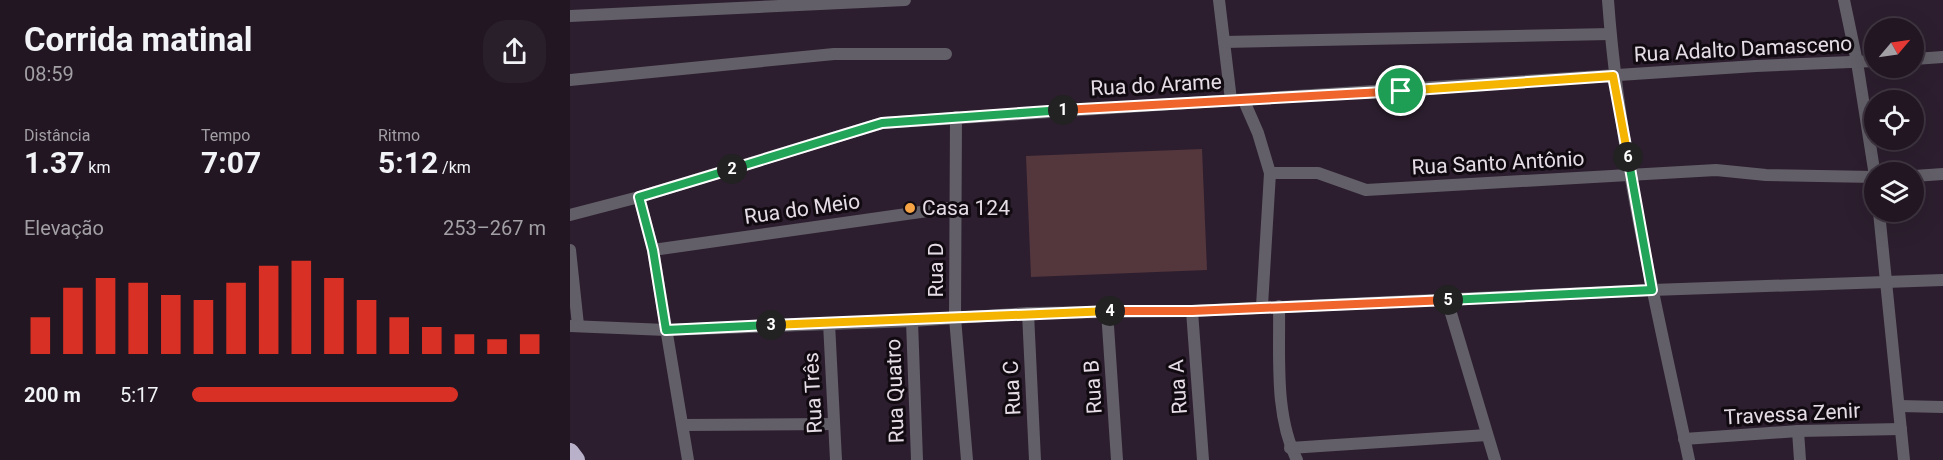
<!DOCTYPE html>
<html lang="pt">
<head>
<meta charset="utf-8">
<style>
	:root { --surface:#211622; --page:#291f2a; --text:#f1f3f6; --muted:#a29fa5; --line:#3e3540; --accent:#d93025 }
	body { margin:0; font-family:Roboto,sans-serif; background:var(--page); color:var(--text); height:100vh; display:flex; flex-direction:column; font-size:22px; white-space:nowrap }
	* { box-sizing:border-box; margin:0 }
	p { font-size:20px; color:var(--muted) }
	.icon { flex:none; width:33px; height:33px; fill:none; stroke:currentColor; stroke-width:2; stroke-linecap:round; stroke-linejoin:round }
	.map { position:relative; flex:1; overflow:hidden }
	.sheet { display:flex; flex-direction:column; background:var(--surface); width:570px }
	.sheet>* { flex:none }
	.needle { width:39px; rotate:61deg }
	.tools { position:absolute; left:1294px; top:18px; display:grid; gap:12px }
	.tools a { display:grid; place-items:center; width:60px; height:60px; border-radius:50%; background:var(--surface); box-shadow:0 6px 24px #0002,0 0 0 2px var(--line); font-size:30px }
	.pin { position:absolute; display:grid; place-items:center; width:51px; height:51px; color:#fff; margin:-26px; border:3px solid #fff; border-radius:50%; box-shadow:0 2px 6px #0007 }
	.km { position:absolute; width:30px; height:30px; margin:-15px; border-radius:50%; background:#222; color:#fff; font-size:16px; line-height:30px; text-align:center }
	.round { display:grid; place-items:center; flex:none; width:63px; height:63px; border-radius:24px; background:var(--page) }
	.summary { display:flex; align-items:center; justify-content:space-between; height:102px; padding:0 24px }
	h1 { font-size:33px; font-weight:700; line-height:45px }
	.stats { display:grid; grid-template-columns:repeat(3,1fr); gap:9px; height:102px; padding:6px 24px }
	.stats div { display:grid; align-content:center }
	.stats b { font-size:30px; font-weight:700 }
	.stats small { font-size:16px; font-weight:400 }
	.stats p { font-size:16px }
	.chart { height:168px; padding:12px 24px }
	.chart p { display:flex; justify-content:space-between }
	.chart svg { width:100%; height:108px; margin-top:6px; stroke:var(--accent); stroke-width:6 }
	ul { padding:0 24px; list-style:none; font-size:20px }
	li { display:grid; grid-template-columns:96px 72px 1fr; align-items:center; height:45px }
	li i { height:15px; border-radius:8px; background:var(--accent) }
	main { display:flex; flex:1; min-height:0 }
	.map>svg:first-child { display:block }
	.green { fill:#54363d }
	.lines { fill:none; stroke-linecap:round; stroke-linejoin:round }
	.street { stroke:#625f68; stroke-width:12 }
	.highway { stroke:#b9b1c9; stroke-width:18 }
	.split-1-casing { stroke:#fff; stroke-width:12 }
	.split-2-casing { stroke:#fff; stroke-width:12 }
	.split-3-casing { stroke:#fff; stroke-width:12 }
	.split-4-casing { stroke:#fff; stroke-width:12 }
	.split-5-casing { stroke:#fff; stroke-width:12 }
	.split-6-casing { stroke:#fff; stroke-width:12 }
	.split-7-casing { stroke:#fff; stroke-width:12 }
	.split-1 { stroke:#f0652b; stroke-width:8 }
	.split-2 { stroke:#22a559; stroke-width:8 }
	.split-3 { stroke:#22a559; stroke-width:8 }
	.split-4 { stroke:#f5b400; stroke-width:8 }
	.split-5 { stroke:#f0652b; stroke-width:8 }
	.split-6 { stroke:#22a559; stroke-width:8 }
	.split-7 { stroke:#f5b400; stroke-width:8 }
	.poi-dot { fill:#f5a345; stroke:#110b11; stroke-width:2 }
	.labels { text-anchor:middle; stroke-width:6; stroke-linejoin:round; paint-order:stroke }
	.street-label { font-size:21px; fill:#e5dce6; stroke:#110b11 }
	.poi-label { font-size:21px; fill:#e5dce6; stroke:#110b11; text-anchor:start }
</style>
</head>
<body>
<main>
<section class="sheet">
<div class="summary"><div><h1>Corrida matinal</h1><p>08:59</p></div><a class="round"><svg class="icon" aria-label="share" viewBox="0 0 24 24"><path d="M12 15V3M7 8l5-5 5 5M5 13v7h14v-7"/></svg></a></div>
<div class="stats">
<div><p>Distância</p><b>1.37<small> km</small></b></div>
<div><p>Tempo</p><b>7:07</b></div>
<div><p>Ritmo</p><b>5:12<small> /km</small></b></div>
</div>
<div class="chart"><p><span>Elevação</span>253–267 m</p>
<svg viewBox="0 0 160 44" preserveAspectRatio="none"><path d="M5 44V29M15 44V17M25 44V13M35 44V15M45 44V20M55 44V22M65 44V15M75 44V8M85 44V6M95 44V13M105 44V22M115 44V29M125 44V33M135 44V36M145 44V38M155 44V36"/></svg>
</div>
<ul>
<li><b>200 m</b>5:17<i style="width:75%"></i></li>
</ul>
</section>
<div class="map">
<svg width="1373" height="460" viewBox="0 0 1373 460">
	<rect width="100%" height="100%" fill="#2c1e2e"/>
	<path class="green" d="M632,149l5,121 -176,7 -5,-121z"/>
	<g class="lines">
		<g class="street">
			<path d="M649,0l12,100"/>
			<path d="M1038,0c11,155 49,308 81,460"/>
			<path d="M1274,0l13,62 18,114"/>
			<path d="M0,16l335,-16"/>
			<path d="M654,42l386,-8"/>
			<path d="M1344,59l29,-2"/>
			<path d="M0,80l264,-26h112"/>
			<path d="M674,101l14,32 12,40 -8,133"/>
			<path d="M386,117l-1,201 12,142"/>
			<path d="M700,173h48l48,17 350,-20 50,5 109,2"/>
			<path d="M1344,176l29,-2"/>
			<path d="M69,197l14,53 35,210"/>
			<path d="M1309,212l25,248"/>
			<path d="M0,215l69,-18 243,-74 874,-57 119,-5"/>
			<path d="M0,250l8,75"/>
			<path d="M83,250l303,-43"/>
			<path d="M877,300l48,160"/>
			<path d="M709,306c1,49 -5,109 18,154"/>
			<path d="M537,311l10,149"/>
			<path d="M622,311l11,149"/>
			<path d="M458,313l7,147"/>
			<path d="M342,321l5,139"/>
			<path d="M259,323l7,137"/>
			<path d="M0,326l96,4 246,-9 116,-8 164,-2 460,-21 291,-10"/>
			<path d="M1329,406l44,1"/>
			<path d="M113,425l151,-1"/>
			<path d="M1228,431l2,29"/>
			<path d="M1114,439l114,-8 103,-2"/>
			<path d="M720,448l197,-13"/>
		</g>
		<path class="highway" d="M0,452l6,8"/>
	</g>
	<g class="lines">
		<g class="split-1-casing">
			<path id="split-1" d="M493,110l338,-19"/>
		</g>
		<g class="split-2-casing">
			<path id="split-2" d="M162,169l150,-46 181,-13"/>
		</g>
		<g class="split-3-casing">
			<path id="split-3" d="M162,169l-93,28 14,53 13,80 105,-5"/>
		</g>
		<g class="split-4-casing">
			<path id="split-4" d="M201,325l339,-14"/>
		</g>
		<g class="split-5-casing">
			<path id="split-5" d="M540,311h82l256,-11"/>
		</g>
		<g class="split-6-casing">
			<path id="split-6" d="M878,300l204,-10 -24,-133"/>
		</g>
		<g class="split-7-casing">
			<path id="split-7" d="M831,91l212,-15 15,81"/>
		</g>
		<use href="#split-1" class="split-1"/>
		<use href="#split-2" class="split-2"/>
		<use href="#split-3" class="split-3"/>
		<use href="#split-4" class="split-4"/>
		<use href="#split-5" class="split-5"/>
		<use href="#split-6" class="split-6"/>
		<use href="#split-7" class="split-7"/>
	</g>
	<circle class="poi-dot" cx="340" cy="208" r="6"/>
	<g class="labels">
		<g class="street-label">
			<text transform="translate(1173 49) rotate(-3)" y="7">Rua Adalto Damasceno</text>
			<text transform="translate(586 85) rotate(-3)" y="7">Rua do Arame</text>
			<text transform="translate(928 163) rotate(-3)" y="7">Rua Santo Antônio</text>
			<text transform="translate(232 209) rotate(-8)" y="7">Rua do Meio</text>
			<text transform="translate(366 270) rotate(-90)" y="7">Rua D</text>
			<text transform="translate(523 387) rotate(-94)" y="7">Rua B</text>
			<text transform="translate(608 387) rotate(-94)" y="7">Rua A</text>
			<text transform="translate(442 388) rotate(-93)" y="7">Rua C</text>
			<text transform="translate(325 391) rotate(-92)" y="7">Rua Quatro</text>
			<text transform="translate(243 393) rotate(-93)" y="7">Rua Três</text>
			<text transform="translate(1222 414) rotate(-3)" y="7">Travessa Zenir</text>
		</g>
		<g class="poi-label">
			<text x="352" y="215">Casa 124</text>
		</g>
	</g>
</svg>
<div class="tools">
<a><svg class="needle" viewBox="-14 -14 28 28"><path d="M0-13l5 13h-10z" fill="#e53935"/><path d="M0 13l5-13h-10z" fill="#a29fa5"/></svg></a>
<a><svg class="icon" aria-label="locate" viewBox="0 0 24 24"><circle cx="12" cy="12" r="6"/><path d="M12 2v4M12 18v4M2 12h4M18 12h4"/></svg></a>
<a><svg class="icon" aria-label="layers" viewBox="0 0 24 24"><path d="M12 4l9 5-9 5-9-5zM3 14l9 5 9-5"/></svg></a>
</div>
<div class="pin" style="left:831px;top:91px;background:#1e9e55"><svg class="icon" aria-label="arrive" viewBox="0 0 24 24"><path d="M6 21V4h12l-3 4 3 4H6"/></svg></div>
<b class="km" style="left:493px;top:110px">1</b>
<b class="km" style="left:162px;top:169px">2</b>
<b class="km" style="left:201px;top:325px">3</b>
<b class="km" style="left:540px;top:311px">4</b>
<b class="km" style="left:878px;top:300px">5</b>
<b class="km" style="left:1058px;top:157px">6</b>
</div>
</main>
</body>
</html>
